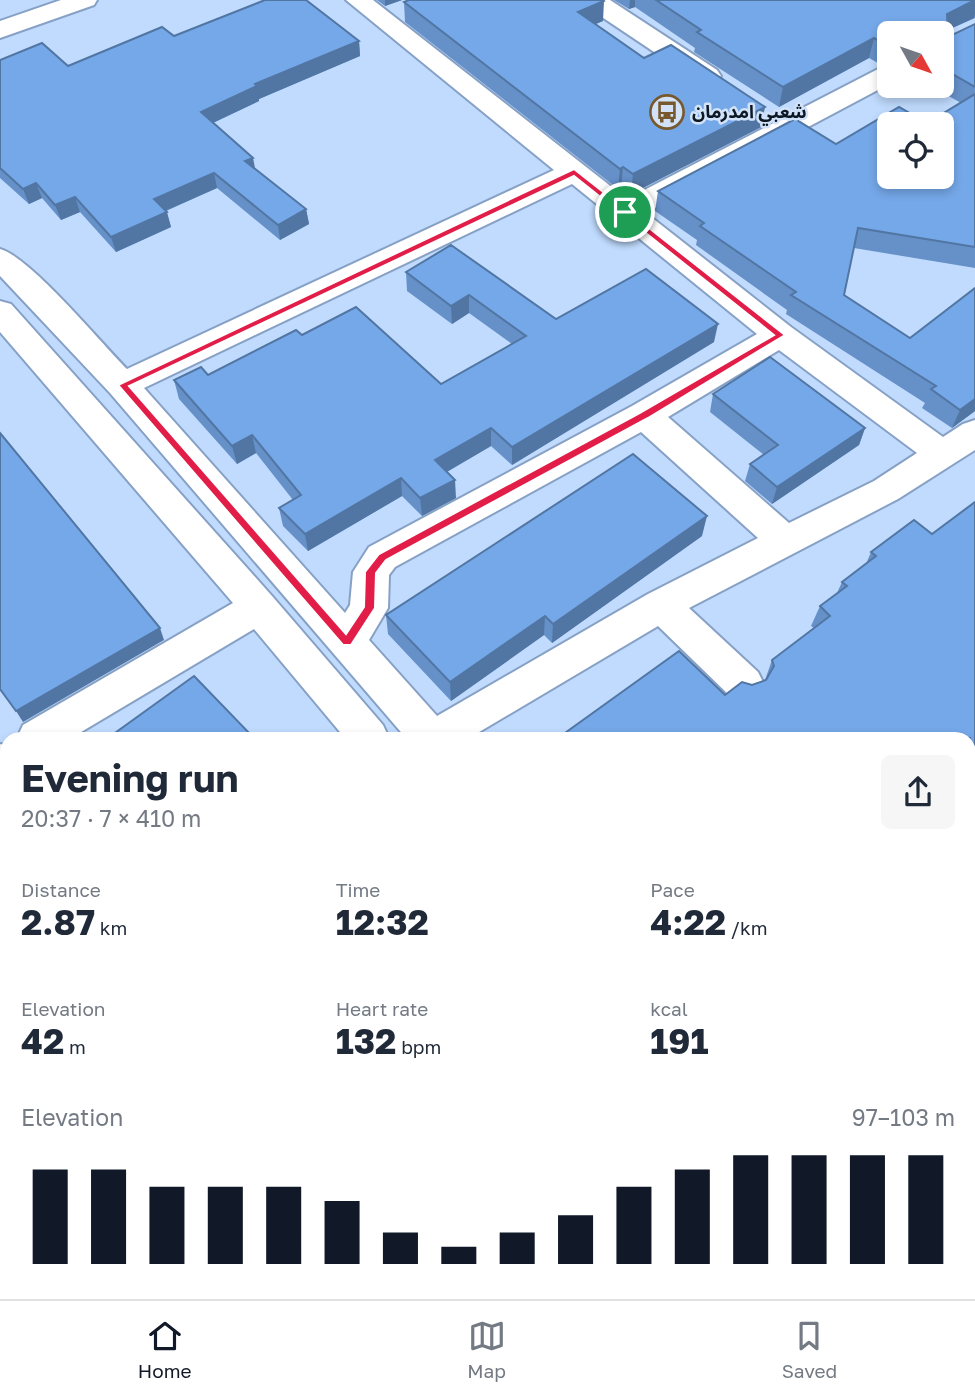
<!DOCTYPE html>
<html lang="en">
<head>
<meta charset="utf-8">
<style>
	:root { --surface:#fff; --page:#f6f6f7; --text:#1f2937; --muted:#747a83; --line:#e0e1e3; --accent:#111827 }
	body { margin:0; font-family:"Golos Text","Noto Sans Arabic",sans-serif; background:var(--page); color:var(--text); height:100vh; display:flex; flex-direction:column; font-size:26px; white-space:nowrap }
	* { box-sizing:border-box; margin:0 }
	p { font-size:23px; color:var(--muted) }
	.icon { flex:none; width:38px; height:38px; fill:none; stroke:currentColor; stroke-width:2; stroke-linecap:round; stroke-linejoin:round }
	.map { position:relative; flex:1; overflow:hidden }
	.side { position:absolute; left:0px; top:732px; width:976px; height:569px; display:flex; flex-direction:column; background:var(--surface); border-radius:21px 21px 0 0; box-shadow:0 4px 10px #0003 }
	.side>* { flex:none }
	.needle { width:46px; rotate:130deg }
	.fabs { position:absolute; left:877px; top:21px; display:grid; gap:14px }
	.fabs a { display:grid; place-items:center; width:77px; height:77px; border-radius:10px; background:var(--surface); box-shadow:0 4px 10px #0003; font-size:35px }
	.pin { position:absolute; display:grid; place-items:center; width:60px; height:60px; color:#fff; margin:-30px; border:4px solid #fff; border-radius:50%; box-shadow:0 2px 7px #0007 }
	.round { display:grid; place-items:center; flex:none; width:74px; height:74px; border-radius:10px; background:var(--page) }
	.headline { display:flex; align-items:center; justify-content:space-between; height:119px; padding:0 21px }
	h1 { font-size:38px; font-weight:700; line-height:52px }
	.stats { display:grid; grid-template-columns:repeat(3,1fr); gap:10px; height:119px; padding:7px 21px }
	.stats div { display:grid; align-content:center }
	.stats b { font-size:35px; font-weight:700 }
	.stats small { font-size:19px; font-weight:400 }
	.stats p { font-size:19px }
	.chart { height:196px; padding:14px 21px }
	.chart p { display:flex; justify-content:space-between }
	.chart svg { width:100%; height:126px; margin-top:7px; stroke:var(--accent); stroke-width:6 }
	.tabs { display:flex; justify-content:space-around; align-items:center; height:98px; border-top:2px solid var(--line); background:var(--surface); font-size:19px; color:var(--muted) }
	.tabs a { display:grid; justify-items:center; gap:4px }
	.tabs .on { color:var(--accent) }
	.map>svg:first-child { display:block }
	.built { fill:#c0dbfe; fill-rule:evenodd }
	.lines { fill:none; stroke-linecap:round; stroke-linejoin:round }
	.minor-casing { stroke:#86a1c5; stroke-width:4 }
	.minor { fill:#fff; fill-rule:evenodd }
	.wall { fill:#6590c8 }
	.shaded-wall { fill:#5276a3 }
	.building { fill:#75a8e9; stroke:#5276a3; stroke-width:2; fill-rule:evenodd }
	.route { fill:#e11d48; stroke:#fff; stroke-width:2; fill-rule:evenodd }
	.labels { text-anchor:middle; stroke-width:5; stroke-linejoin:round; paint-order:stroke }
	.far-poi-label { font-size:18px; font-weight:bold; fill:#0d1825; stroke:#d1e2f9; text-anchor:start }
</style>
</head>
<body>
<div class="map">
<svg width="975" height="1299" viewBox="0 0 975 1299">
	<rect width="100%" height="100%" fill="#d1e2f9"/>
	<path class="built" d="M0,0h975v1299h-975zM889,33h53v53h-53zM889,124h53v53h-53zM7,738h963v555h-963z"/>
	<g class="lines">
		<g class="minor-casing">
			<g id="minor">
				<path d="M61,0h36l-3,5 -94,33v-17z"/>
				<path d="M346,0h27l254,199 253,-131 9,-2v18l-243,129 145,114 152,110 20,-13 12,-4v30l-77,49 -209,109 69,64 6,12 -6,12 -14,5 -14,-5 -72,-70 -189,112h-63l-296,-345 -110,-117v-27c30,8 101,94 127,120l427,-199zM572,184l185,150 -125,72 -263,141 -16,25 -3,33 -5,8 -201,-225zM779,350l138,103 -43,28 -85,42 -121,-106zM641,432l117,106 -110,56 -211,122 -68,-76 19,-32 1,-33 6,-8z"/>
				<path d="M581,0h29l107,70 4,6 -4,6 -9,2 -9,-2 -115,-77z"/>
				<path d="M0,301l11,3 261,292 111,129 6,13h-44l-91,-109 -183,109h-54l6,-13 210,-122 -233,-271z"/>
				<path d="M0,744l7,2v44l-7,-2z"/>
				<path d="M970,785l5,2v40l-5,-2z"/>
				<path d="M975,1089v51l-5,2v-51z"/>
				<path d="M344,1293h54l2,6h-54z"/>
				<path d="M581,1293h56l-2,6h-56z"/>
				<path d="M811,1293h55l2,6h-55z"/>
				<path d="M888,1293h55l2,6h-55z"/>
			</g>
		</g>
		<use href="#minor" class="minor"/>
	</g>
	<g class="wall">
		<path d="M377,0h25l-17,6z"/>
		<path d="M614,0h361v18l-27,12v7l27,-13v244l-121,-20 -10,47 131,116 -23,17 -30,-20 3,-5 -139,-89 1,-4 -91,-65 1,-5 -42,-29 3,-20 178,-47 91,-21 34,-20 -30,-17h11v-53h-53v28l-4,-2 -7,4 -9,-5 -90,49 -85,-55 1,-4 -60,-41 -6,2z"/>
		<path d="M404,2l199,19 -8,3 49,34 117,69 -130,67 -10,-7 -3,2 -213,-167z"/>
		<path d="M174,36l185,5 1,15 -101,43v2l-46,22 42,46 51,40 3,15 -29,16 -63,-52 -51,23 5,16 -55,25 -36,-40 -19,8 -19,-22 -13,6 -29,-26v-118l68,6z"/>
		<path d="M406,272l150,47 158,23 -202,123 -21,-19 -44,26 9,26 -34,18 -20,-20 -94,55 -25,-25 -4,-18 14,-8 -37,-47 -19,11 -58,-65 -5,-19 34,-5 94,-40 139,49 71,-40 -43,-31 -17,11 -45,-33z"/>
		<path d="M713,394l152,34 -6,17 -87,59 -27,-23 5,-17 14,-9 -54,-43z"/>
		<path d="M975,502v283l-5,-2v-45l-245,-43 40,-15 7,-20 42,-32 -3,-2 9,-20 17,-13 5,-11 24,-18 5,-12 61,-18z"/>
		<path d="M702,536l-150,107 -8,-8 -93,66 -63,-67 -2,-19z"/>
		<path d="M975,1153v146h-14l-5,-6h14v-135z"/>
		<path d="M559,1293h21l-1,5 5,1h-20z"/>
	</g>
	<g class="shaded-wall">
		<path d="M385,0h17l-17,6z"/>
		<path d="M630,0h5v7l-6,2z"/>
		<path d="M604,1l-1,20 -26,11 1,-20z"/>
		<path d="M975,1v13l-1,4 -33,15 6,-19z"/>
		<path d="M874,38l-5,20 -90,49 4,-20z"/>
		<path d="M359,41l1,15 -101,43v2l-55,26 -3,-15 54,-28z"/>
		<path d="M889,41v6l-4,12 -7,4 6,-19z"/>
		<path d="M765,107l-4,20 -130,67 2,-20z"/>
		<path d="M253,158l3,15 -11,-12z"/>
		<path d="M623,167l-2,20 -3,2 2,-20z"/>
		<path d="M214,173l3,15 -59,26 -4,-15z"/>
		<path d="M36,183l6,15 -13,6 -6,-15z"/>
		<path d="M75,197l5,15 -19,8 -6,-15z"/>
		<path d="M306,209l3,15 -29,16 -2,-15z"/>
		<path d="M167,212l4,15 -55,25 -5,-15z"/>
		<path d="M469,295v18l-17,11 -1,-18z"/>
		<path d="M718,324l-4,18 -202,123v-18z"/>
		<path d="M975,399v12l-23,17 8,-18z"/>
		<path d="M491,428v18l-55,32 -1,-18z"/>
		<path d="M865,428l-6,17 -87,59 5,-17z"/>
		<path d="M252,435l4,18 -19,11 -5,-18z"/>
		<path d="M401,478l1,18 -94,55 -3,-17z"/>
		<path d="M455,480l1,18 -34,18 -2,-18z"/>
		<path d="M707,516l-5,20 -150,107 1,-19z"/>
		<path d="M545,616l-1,19 -93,66 -1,-19z"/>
		<path d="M160,628l4,12 -141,82 -7,-11z"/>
		<path d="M0,821l7,11v3l-7,-10z"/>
		<path d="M264,1293h4l4,6h-4z"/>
	</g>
	<g class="building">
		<path d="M265,0h41l53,41 -104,43 2,2 -56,26 52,46 -8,3 61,48 -28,16 -64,-52 -60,26 13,13 -56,25 -36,-40 -20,8 -19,-22 -13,6 -23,-21v-108l42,-17 26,23 94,-39 12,9z"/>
		<path d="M409,0h194l1,1 -26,11 66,46 27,-13 94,62 -132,67 -10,-7 -3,2 -216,-167z"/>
		<path d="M656,0h319l-28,14 1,23 27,-13v63l-33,-19v-35h-53v8l-5,3 -10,-6 -91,49 -86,-55 4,-2z"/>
		<path d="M975,94v153l-117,-19 -14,67 66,43 65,-50v111l-15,11 -29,-21 5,-3 -145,-91 5,-3 -96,-66 4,-3 -46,-32 137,-72 41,25 63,-37 28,16zM889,124h53v53h-53z"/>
		<path d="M451,245l105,74 90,-50 72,55 -206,123 -21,-19 -56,32 20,20 -35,18 -19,-20 -96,56 -26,-26 22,-13 -49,-60 -20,11 -58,-66 27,-13 7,8 88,-45 6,5 54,-28 85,77 85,-48 -57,-41 -18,11 -45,-34z"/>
		<path d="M770,357l95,71 -88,59 -27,-23 28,-19 -65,-51z"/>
		<path d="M0,433l160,195 -144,83 -16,-22z"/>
		<path d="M633,454l74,62 -154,108 -8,-8 -95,66 -64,-67z"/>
		<path d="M975,502v258l-2,-1 -3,3v-24h-412l121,-87 46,44 17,-13 10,3 14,-5 8,-14 -2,-6 58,-44 -10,-10 27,-20 -5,-4 34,-26 -5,-4 43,-32 18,14z"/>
		<path d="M194,676l60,62h-146z"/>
		<path d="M0,825l7,10v177l-7,-11z"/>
		<path d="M970,916l5,5v159l-5,5z"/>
		<path d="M7,1113v180h257l4,6h-268v-181z"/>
		<path d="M975,1158v139l-5,-7v-127z"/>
		<path d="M451,1293h62l-5,6h-53z"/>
		<path d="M562,1293h18l-1,5 5,1h-16z"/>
		<path d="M669,1294l3,5h-9z"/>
	</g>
	<path class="route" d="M574,169l211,166 -137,83 -262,142 -10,13 -1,35 -24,37h-8l-225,-260zM574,176l200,159 -134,78 -261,141 -14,18 -1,35 -18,27 -217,-248z"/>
	<defs>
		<g id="bus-ring" transform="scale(1.75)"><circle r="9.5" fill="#d1e2f9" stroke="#77592d" stroke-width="1.5"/><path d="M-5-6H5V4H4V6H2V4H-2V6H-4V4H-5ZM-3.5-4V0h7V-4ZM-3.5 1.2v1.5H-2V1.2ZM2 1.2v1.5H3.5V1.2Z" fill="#77592d"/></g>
	</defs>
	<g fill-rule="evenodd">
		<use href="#bus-ring" x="667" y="112"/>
	</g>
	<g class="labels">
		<g class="far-poi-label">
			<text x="692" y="118">شعبي امدرمان</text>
		</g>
	</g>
</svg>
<div class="fabs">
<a><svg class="needle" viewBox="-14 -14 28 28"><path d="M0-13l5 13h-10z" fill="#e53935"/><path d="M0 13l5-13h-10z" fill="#747a83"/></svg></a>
<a><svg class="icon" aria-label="locate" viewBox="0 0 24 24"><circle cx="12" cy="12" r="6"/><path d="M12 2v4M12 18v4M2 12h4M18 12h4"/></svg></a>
</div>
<div class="pin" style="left:625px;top:212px;background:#1e9e55"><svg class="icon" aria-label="arrive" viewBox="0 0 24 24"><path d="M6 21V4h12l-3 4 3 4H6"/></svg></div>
<section class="side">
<div class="headline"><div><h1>Evening run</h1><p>20:37 · 7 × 410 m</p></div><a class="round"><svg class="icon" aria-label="share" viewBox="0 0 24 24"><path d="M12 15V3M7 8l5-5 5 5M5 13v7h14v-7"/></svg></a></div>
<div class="stats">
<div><p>Distance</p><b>2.87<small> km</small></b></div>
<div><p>Time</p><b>12:32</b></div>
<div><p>Pace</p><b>4:22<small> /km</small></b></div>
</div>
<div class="stats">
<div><p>Elevation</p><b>42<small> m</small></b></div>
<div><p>Heart rate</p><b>132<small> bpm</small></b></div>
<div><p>kcal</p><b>191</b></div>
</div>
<div class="chart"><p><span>Elevation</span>97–103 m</p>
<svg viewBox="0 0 160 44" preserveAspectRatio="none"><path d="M5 44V11M15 44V11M25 44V17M35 44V17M45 44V17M55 44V22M65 44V33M75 44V38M85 44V33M95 44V27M105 44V17M115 44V11M125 44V6M135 44V6M145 44V6M155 44V6"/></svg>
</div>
</section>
</div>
<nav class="tabs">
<a class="on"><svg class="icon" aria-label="home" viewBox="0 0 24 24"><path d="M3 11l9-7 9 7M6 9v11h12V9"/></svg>Home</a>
<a><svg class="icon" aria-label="map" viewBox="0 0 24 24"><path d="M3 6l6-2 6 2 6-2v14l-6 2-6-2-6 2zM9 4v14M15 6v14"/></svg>Map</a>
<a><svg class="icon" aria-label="saved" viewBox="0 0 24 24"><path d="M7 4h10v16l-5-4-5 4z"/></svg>Saved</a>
</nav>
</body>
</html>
